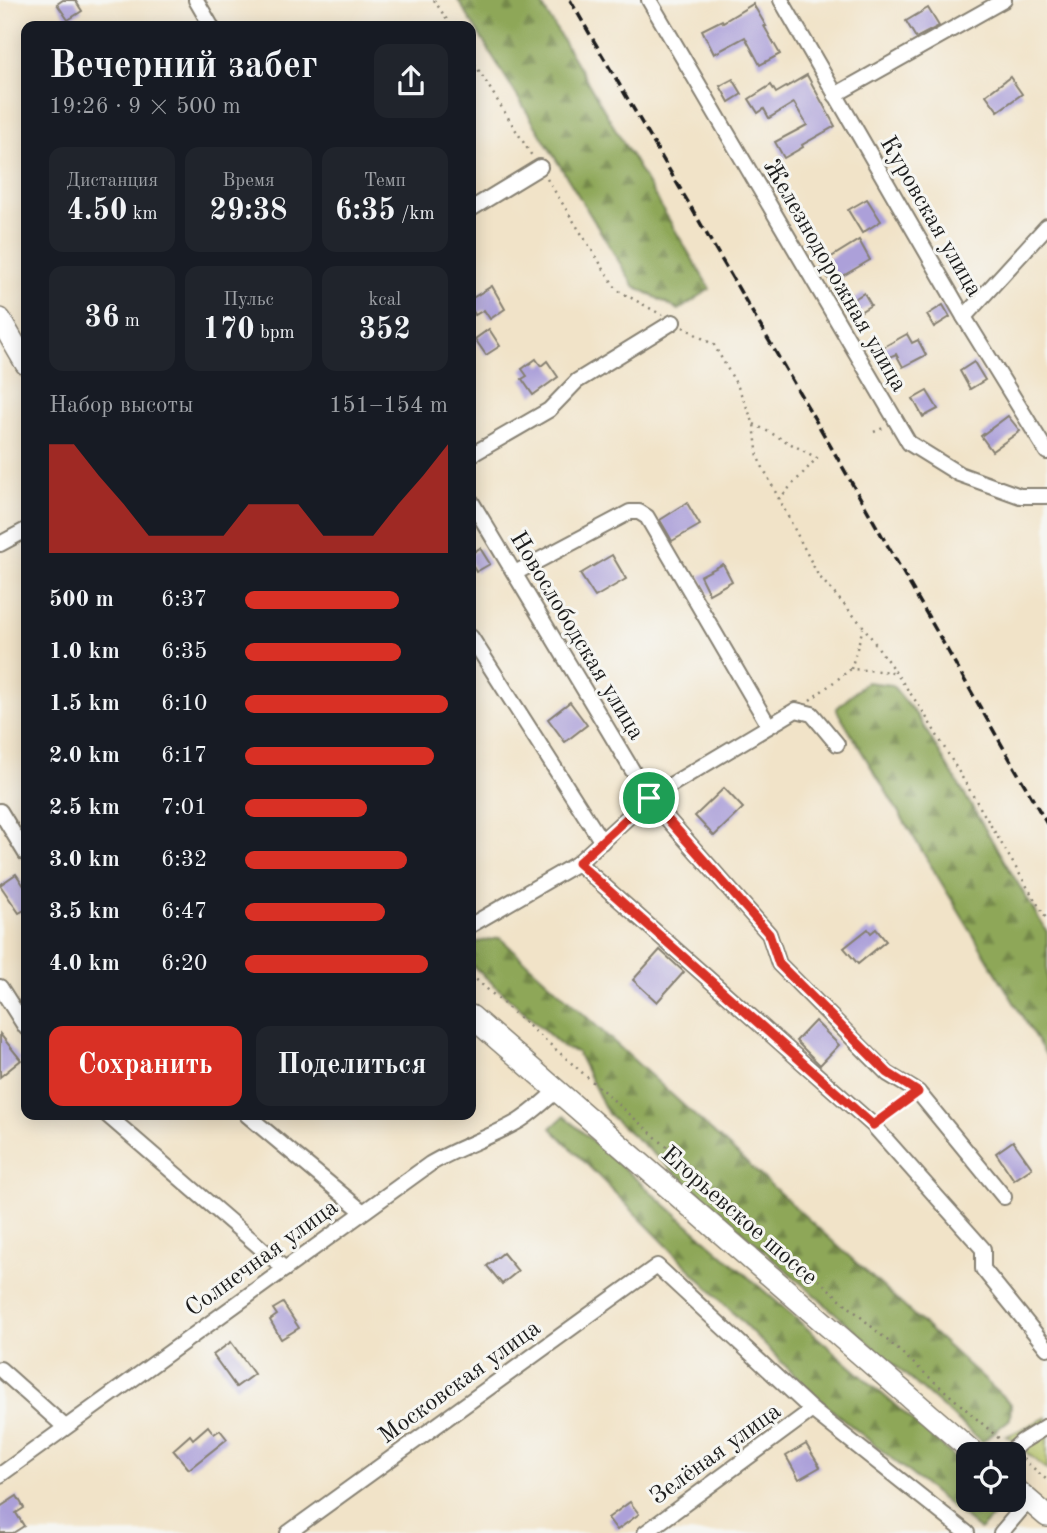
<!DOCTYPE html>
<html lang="ru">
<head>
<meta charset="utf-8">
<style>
	:root { --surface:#171b24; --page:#20242c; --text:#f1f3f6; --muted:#9ea1a6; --accent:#d93025 }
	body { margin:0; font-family:"Old Standard TT",serif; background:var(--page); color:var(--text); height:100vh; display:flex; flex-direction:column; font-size:26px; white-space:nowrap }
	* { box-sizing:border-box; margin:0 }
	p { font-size:23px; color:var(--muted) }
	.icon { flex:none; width:38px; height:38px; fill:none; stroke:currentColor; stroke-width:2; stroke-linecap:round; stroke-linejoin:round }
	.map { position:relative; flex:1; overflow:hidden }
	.panel { position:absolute; left:21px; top:21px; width:455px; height:1099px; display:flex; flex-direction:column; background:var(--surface); border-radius:14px; box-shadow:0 4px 18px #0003 }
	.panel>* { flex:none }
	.buttons { position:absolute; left:956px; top:1442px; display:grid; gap:14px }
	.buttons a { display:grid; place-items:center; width:70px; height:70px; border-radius:14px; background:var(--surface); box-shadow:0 4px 18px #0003; font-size:35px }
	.pin { position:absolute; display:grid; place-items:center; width:60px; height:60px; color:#fff; margin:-30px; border:4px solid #fff; border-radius:50%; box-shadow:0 2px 7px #0007 }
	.round { display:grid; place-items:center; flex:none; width:74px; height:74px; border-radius:14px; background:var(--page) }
	.overview { display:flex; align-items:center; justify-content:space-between; height:119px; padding:0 28px }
	h1 { font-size:38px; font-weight:700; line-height:52px }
	.stats { display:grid; grid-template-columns:repeat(3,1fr); gap:10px; height:119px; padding:7px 28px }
	.stats div { display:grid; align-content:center; border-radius:14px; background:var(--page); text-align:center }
	.stats b { font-size:30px; font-weight:700 }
	.stats small { font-size:19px; font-weight:400 }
	.stats p { font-size:19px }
	.chart { height:196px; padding:14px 28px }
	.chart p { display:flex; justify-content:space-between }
	.chart svg { width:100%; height:126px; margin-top:7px; fill:var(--accent); opacity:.7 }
	.button { display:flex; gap:14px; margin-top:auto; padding:14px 28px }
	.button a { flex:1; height:80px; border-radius:14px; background:var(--accent); color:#fff; font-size:28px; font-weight:700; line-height:80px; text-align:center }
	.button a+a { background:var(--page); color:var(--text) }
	ul { padding:0 28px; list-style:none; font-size:23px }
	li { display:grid; grid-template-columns:112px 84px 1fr; align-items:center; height:52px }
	li i { height:18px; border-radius:9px; background:var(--accent) }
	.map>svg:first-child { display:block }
	.forest { fill:url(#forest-firs); stroke:#55623a; stroke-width:2 }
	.park { fill:#b3c163; stroke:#686e40; stroke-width:2 }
	.building { fill:#aca0d9 }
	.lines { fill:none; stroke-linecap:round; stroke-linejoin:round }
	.minor-casing { stroke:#868072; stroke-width:18 }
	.primary-casing { stroke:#868072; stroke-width:24 }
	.path { stroke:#868072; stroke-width:2.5; stroke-dasharray:2 5; stroke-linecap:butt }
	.minor { stroke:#fff; stroke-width:14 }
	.primary { stroke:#fff; stroke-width:21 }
	.rail { stroke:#1c1c1c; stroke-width:3.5; stroke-dasharray:10 5; stroke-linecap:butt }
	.route-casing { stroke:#fff; stroke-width:14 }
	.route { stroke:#d93025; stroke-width:9 }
	.labels { text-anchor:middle; stroke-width:6; stroke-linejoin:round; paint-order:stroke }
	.street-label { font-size:24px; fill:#1c1c1c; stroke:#f6f6f2 }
</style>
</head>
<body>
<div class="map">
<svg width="1047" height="1533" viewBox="0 0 1047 1533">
	<defs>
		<pattern id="forest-firs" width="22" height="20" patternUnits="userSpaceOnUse" patternTransform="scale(1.75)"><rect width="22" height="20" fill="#8ea759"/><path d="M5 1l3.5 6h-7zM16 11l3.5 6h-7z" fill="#738749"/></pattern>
	</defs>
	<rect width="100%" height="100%" fill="#f6f6f2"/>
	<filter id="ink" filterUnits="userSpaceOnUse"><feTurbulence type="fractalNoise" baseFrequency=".0143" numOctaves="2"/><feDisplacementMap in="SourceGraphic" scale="14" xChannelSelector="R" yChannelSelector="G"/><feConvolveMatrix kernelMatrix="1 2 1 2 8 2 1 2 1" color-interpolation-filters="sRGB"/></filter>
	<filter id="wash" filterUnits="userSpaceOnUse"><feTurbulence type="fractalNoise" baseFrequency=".00686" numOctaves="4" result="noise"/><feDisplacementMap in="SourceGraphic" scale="28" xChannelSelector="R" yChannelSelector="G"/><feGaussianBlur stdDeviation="1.57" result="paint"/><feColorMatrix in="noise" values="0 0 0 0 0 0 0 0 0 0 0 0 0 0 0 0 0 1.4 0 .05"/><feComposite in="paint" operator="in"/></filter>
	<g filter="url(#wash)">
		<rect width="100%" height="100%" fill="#f1e3c8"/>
		<g class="forest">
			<path d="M458,0h81l171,289 -31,21 -45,-24z"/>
			<path d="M866,682l26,3 26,32 129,215v125l-211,-348z"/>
			<path d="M500,938l511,466 -1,15 -28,23 -374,-328 -31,-62 -13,-4 -93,-84v-21z"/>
			<path d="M564,1116l404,353v31h35l3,3 -26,27 -162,-131 -267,-271z"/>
		</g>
		<path class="park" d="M1047,1417v53l-40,-34z"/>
		<g id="blocks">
			<g class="building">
				<path d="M63,0h12l7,11 -14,9 -11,-16z"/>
				<path d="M753,4l13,22h-2l16,28 -20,11 -15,-28 -31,17 -12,-24 20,-10 1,2z"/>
				<path d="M928,8l11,18 -23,12 -10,-17z"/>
				<path d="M807,75l28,51 -33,19 1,2 -19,11 -9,-16 32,-17 -13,-22 -25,15 -5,-9 -6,4 -9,-14 22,-14 5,8z"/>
				<path d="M1010,77l12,17 -24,17 -12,-16z"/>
				<path d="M733,79l9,15 -13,8 -9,-16z"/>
				<path d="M867,199l14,22 -19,12 -14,-23z"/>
				<path d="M859,240l11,20 -39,23 -11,-19z"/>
				<path d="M492,286l13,23 -15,10 -6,-9 -9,5 -4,-8v-8z"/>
				<path d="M864,293l7,12 -16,10 -7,-12z"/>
				<path d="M943,305l7,12 -16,10 -7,-12z"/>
				<path d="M489,329l11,17 -14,9 -11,-16z"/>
				<path d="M907,334l5,9 6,-3 8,15 -23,12 -7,-13 -9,4 -5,-10z"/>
				<path d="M536,359l5,7 6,-5 11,16 -25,18 -11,-16 5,-3 -5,-7z"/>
				<path d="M974,362l11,18 -15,9 -10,-18z"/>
				<path d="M927,391l11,18 -15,8 -10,-18z"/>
				<path d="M1008,416l12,15 -28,20 -11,-15z"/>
				<path d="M687,503l13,22 -28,16 -12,-21z"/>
				<path d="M480,548l10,16 -14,8 -5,-9v-9z"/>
				<path d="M612,555l14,24 -31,18 -15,-23z"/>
				<path d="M723,564l9,17 -23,13 -9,-18z"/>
				<path d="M570,702l17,23 -22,17 -17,-23z"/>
				<path d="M724,788l19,20 -29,28 -19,-20z"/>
				<path d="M16,874l10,15v20l-7,4 -19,-28z"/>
				<path d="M868,929l3,4 5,-4 10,12 -28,23 -14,-16z"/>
				<path d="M660,950l24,22 -27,30 -24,-22z"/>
				<path d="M815,1021l24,24 -19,20 -24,-24z"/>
				<path d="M0,1034l21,26 -21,17z"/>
				<path d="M1013,1141l19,27 -18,12 -18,-27z"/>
				<path d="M503,1253l15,18 -16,13 -15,-18z"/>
				<path d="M283,1303l16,25 -18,11 -11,-19 7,-5 -4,-6z"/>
				<path d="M231,1342l23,32 -18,13 -23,-32z"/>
				<path d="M208,1426l6,8 6,-4 7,9 -38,30 -16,-19 17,-15 3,4z"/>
				<path d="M806,1444l14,23 -21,12 -13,-23z"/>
				<path d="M17,1496l7,12 -8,5 8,13 -11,7h-13v-26z"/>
				<path d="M630,1502l9,12 -22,16 -9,-12z"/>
			</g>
		</g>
	</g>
	<g filter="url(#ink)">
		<use href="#blocks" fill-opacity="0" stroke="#868072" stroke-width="2"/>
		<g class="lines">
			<g class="minor-casing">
				<g id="minor">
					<path d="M196,0l15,26"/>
					<path d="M649,0l260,443 50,31 61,22h27"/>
					<path d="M781,0l183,317 83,135"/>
					<path d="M835,95l169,-95"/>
					<path d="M471,209l69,-42"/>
					<path d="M964,317l83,-91"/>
					<path d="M471,455l78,-45 28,-29 96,-59"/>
					<path d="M471,501l178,297 120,136 10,30 109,110 30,18 86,105"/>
					<path d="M0,544l26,-14"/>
					<path d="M515,573l115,-61h9l8,5 122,209"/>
					<path d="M471,637l131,205"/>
					<path d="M0,811l26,43"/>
					<path d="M578,863l295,262 110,124v20l64,79"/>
					<path d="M471,925l107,-62 71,-65 147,-88 16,4 25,30"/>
					<path d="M0,987l26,41"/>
					<path d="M107,1115l178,154"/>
					<path d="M247,1115l115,96"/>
					<path d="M0,1369l65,58"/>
					<path d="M1008,1454l13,-12 26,-16"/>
					<path d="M0,1475l430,-311c28,-17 60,-26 89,-43 14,-9 26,-20 38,-31"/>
					<path d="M288,1533l369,-267 155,144 155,123"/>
					<path d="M645,1533l167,-123"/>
					<path d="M1001,1533l28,-33"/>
				</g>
			</g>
			<g class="primary-casing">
				<g id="primary">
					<path d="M0,319l26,45"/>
					<path d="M471,1016l504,438"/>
					<path d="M1013,1487l34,29"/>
				</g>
			</g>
			<g class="path">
				<path d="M434,0l17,26"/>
				<path d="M471,58l61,98"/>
				<path d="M547,179l70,111 45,25"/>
				<path d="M683,327l31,18 24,42 16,37 4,34 60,117 45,51 59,84 125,210"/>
				<path d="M754,424l63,34 -38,41"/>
				<path d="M874,432l9,-4"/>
				<path d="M851,669l12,-41"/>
				<path d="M810,700l41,-31 43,3"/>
				<path d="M471,975l531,466"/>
				<path d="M884,1116l23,-16"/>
				<path d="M1023,1459l24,21"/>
			</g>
			<use href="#minor" class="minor"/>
			<use href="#primary" class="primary"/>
			<path class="rail" d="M570,0l264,452 213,372"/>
		</g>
	</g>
	<g class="lines" filter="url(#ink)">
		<g class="route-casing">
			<path id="route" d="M649,798l120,136 10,30 109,109 30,19 -45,33 -295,-262z"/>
		</g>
		<use href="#route" class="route"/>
	</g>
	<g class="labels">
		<g class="street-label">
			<text transform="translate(932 216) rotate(60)" y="8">Куровская улица</text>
			<text transform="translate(836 275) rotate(60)" y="8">Железнодорожная улица</text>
			<text transform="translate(578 635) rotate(59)" y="8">Новослободская улица</text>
			<text transform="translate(740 1215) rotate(41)" y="8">Егорьевское шоссе</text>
			<text transform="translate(261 1257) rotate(-36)" y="8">Солнечная улица</text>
			<text transform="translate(459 1381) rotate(-36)" y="8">Московская улица</text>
			<text transform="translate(715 1453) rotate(-36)" y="8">Зелёная улица</text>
		</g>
	</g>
</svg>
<div class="buttons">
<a><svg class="icon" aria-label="locate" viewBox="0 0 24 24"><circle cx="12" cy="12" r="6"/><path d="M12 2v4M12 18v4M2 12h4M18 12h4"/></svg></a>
</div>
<div class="pin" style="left:649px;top:798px;background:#1e9e55"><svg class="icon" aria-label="arrive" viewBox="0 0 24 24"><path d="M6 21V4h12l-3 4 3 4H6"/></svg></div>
<section class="panel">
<div class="overview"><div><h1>Вечерний забег</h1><p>19:26 · 9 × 500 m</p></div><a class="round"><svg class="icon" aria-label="share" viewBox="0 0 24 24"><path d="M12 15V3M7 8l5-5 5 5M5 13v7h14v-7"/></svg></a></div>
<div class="stats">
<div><p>Дистанция</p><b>4.50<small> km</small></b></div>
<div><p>Время</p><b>29:38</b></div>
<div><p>Темп</p><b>6:35<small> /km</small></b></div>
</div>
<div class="stats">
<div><b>36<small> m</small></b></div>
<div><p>Пульс</p><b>170<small> bpm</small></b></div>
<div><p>kcal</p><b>352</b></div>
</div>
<div class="chart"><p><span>Набор высоты</span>151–154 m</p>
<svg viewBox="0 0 160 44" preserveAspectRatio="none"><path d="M0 44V6L10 6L20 17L30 27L40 38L50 38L60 38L70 38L80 27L90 27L100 27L110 38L120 38L130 38L140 27L150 17L160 6V44z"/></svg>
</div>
<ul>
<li><b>500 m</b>6:37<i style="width:76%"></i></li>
<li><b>1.0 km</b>6:35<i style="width:77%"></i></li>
<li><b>1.5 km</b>6:10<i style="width:100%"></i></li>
<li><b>2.0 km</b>6:17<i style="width:93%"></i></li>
<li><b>2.5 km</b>7:01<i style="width:60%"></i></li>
<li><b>3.0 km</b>6:32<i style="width:80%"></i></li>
<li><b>3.5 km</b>6:47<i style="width:69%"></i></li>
<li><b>4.0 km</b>6:20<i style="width:90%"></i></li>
</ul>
<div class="button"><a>Сохранить</a><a>Поделиться</a></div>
</section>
</div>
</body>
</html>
